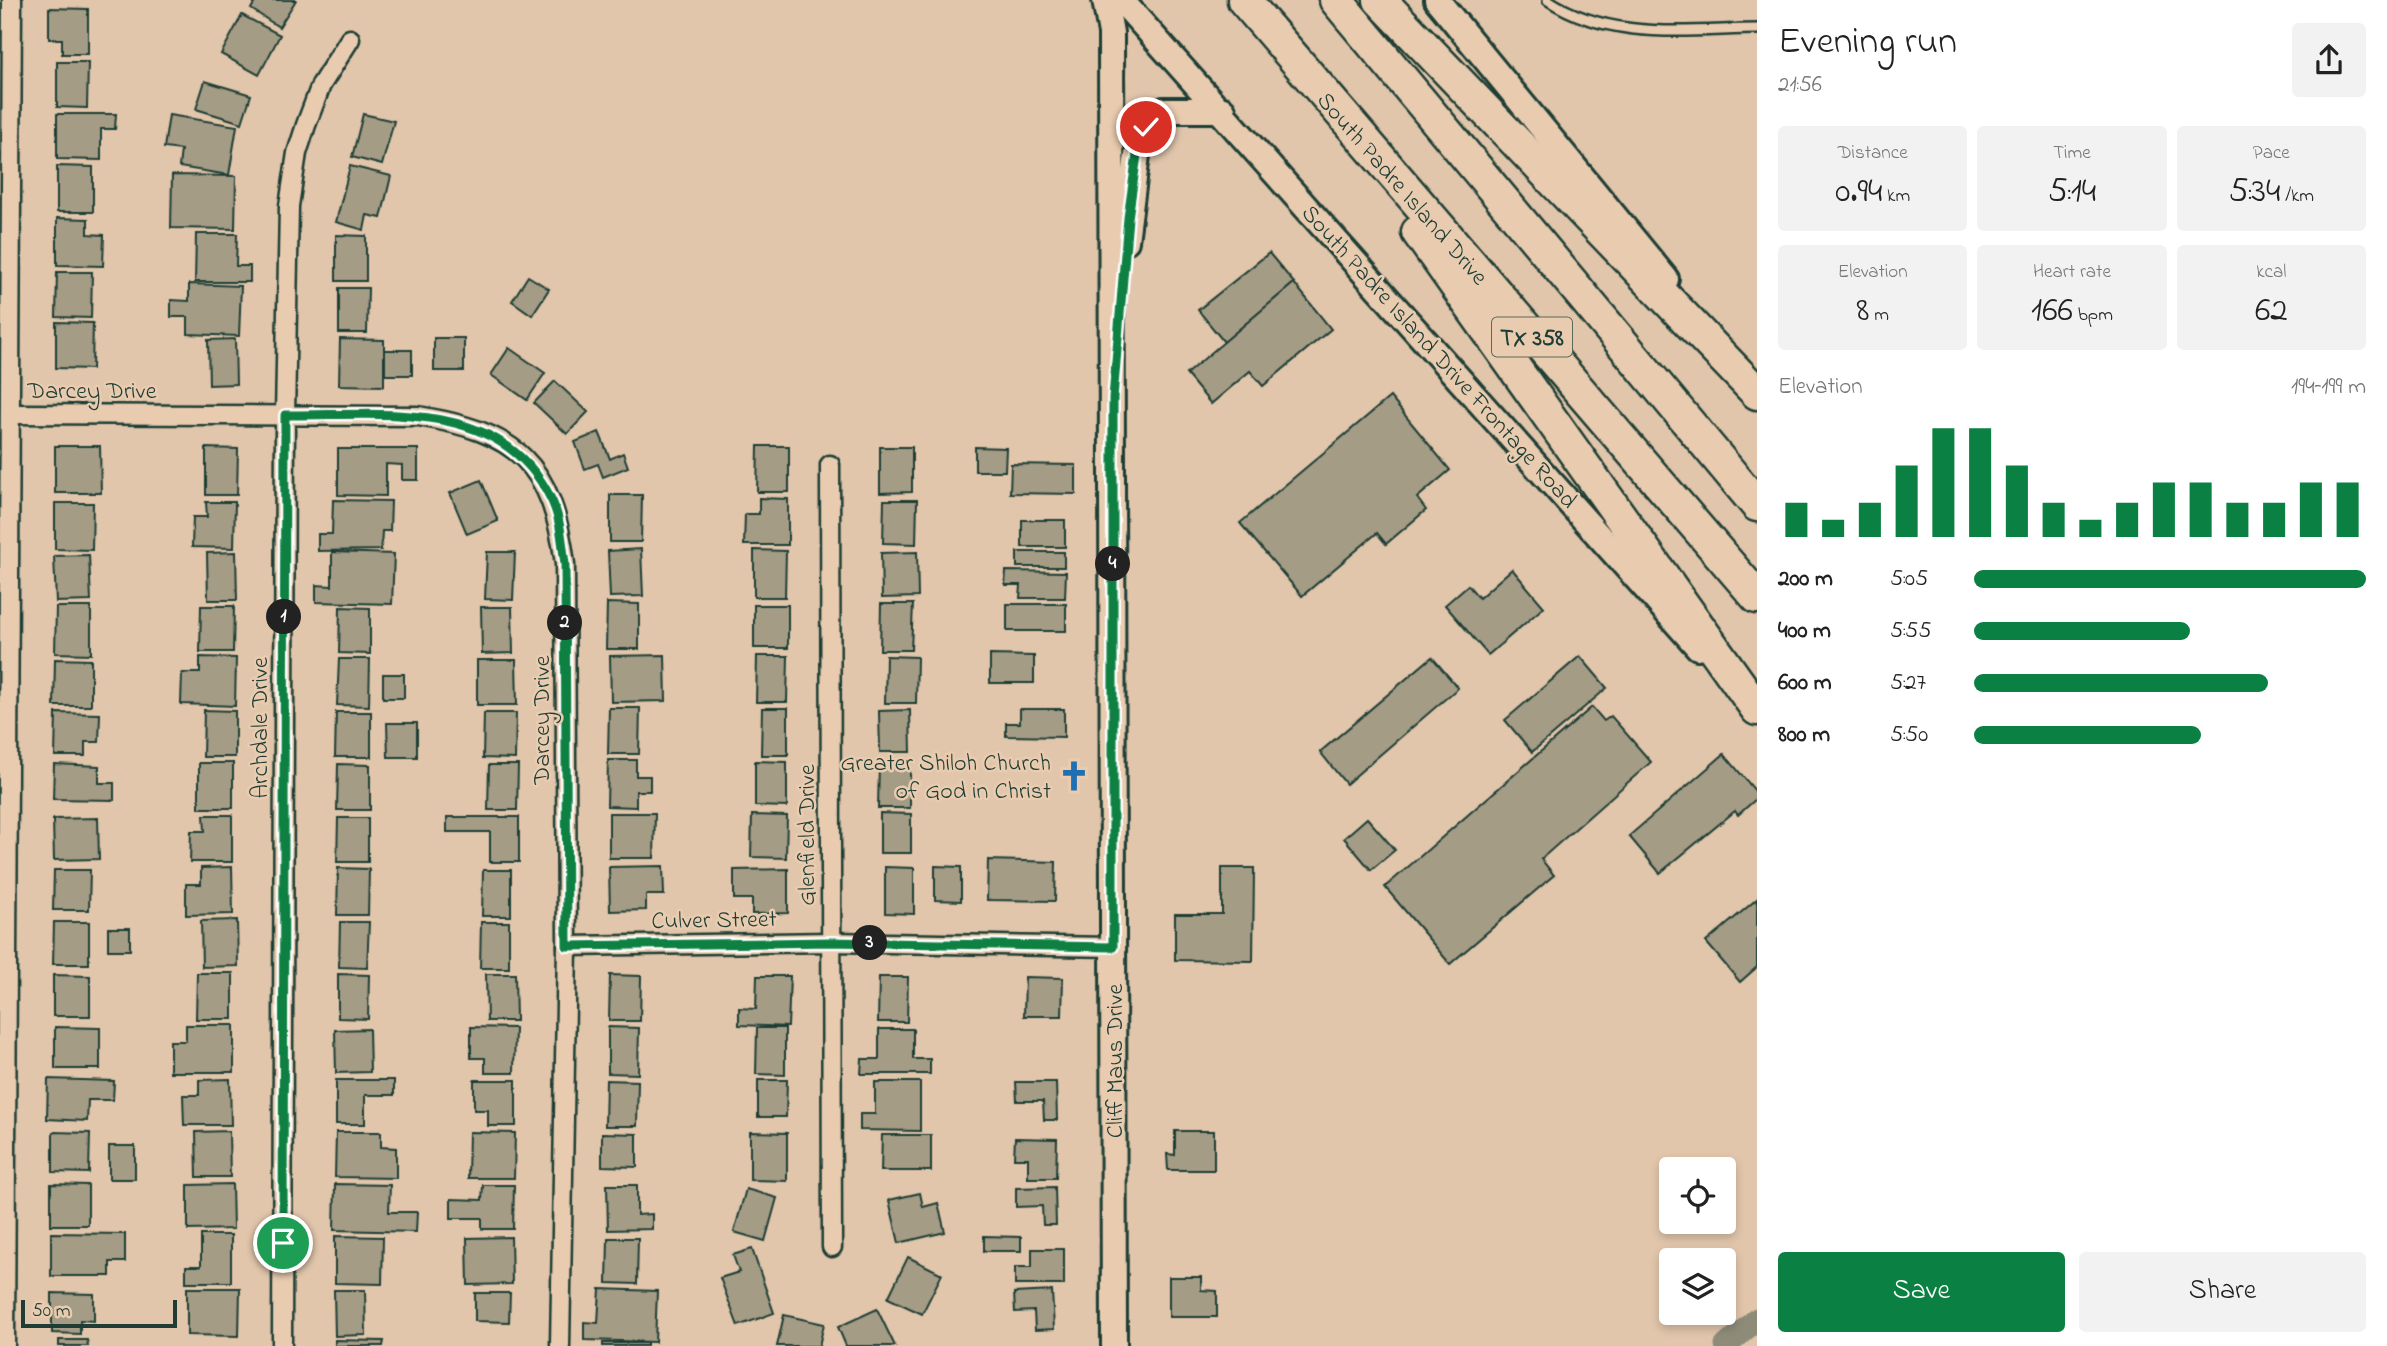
<!DOCTYPE html>
<html lang="en">
<head>
<meta charset="utf-8">
<style>
	:root { --surface:#fff; --page:#f2f2f2; --text:#222; --muted:#767676; --accent:#0b8043 }
	body { margin:0; font-family:"Indie Flower",sans-serif; background:var(--page); color:var(--text); height:100vh; display:flex; flex-direction:column; font-size:26px; white-space:nowrap }
	* { box-sizing:border-box; margin:0 }
	p { font-size:23px; color:var(--muted) }
	.icon { flex:none; width:38px; height:38px; fill:none; stroke:currentColor; stroke-width:2; stroke-linecap:round; stroke-linejoin:round }
	.map { position:relative; flex:1; overflow:hidden }
	.panel { display:flex; flex-direction:column; background:var(--surface); width:630px }
	.panel>* { flex:none }
	.fabs { position:absolute; left:1659px; top:1157px; display:grid; gap:14px }
	.fabs a { display:grid; place-items:center; width:77px; height:77px; border-radius:7px; background:var(--surface); box-shadow:0 4px 10px #0003; font-size:35px }
	.scale { position:absolute; left:21px; bottom:18px; width:156px; box-sizing:border-box; padding-left:7px; border:4px solid #1f3d34; border-top:0; font-size:19px; line-height:24px; white-space:nowrap; color:#1f3d34; -webkit-text-stroke:5px #e9ccb0; paint-order:stroke }
	.pin { position:absolute; display:grid; place-items:center; width:60px; height:60px; color:#fff; margin:-30px; border:4px solid #fff; border-radius:50%; box-shadow:0 2px 7px #0007 }
	.km { position:absolute; width:35px; height:35px; margin:-18px; border-radius:50%; background:#222; color:#fff; font-size:19px; line-height:35px; text-align:center }
	.round { display:grid; place-items:center; flex:none; width:74px; height:74px; border-radius:7px; background:var(--page) }
	.headline { display:flex; align-items:center; justify-content:space-between; height:119px; padding:0 21px }
	h1 { font-size:38px; font-weight:600; line-height:52px }
	.metrics { display:grid; grid-template-columns:repeat(3,1fr); gap:10px; height:119px; padding:7px 21px }
	.metrics div { display:grid; align-content:center; border-radius:7px; background:var(--page); text-align:center }
	.metrics b { font-size:35px; font-weight:600 }
	.metrics small { font-size:19px; font-weight:400 }
	.metrics p { font-size:19px }
	.chart { height:196px; padding:14px 21px }
	.chart p { display:flex; justify-content:space-between }
	.chart svg { width:100%; height:126px; margin-top:7px; stroke:var(--accent); stroke-width:6 }
	.primary-button { display:flex; gap:14px; margin-top:auto; padding:14px 21px }
	.primary-button a { flex:1; height:80px; border-radius:7px; background:var(--accent); color:#fff; font-size:28px; font-weight:600; line-height:80px; text-align:center }
	.primary-button a+a { background:var(--page); color:var(--text) }
	ul { padding:0 21px; list-style:none; font-size:23px }
	li { display:grid; grid-template-columns:112px 84px 1fr; align-items:center; height:52px }
	li i { height:18px; border-radius:9px; background:var(--accent) }
	main { display:flex; flex:1; min-height:0 }
	.map>svg:first-child { display:block }
	.lines { fill:none; stroke-linecap:round; stroke-linejoin:round }
	.canal { stroke:#8e8c79; stroke-width:23 }
	.building { fill:#a59c86; stroke:#1f3d34; stroke-width:2 }
	.lane-casing { stroke:#1f3d34; stroke-width:14 }
	.street-casing { stroke:#1f3d34; stroke-width:23 }
	.secondary-casing { stroke:#1f3d34; stroke-width:30 }
	.highway-casing { stroke:#1f3d34; stroke-width:37 }
	.lane { stroke:#e9ccb0; stroke-width:9 }
	.street { stroke:#e9ccb0; stroke-width:18 }
	.secondary { stroke:#e9ccb0; stroke-width:24 }
	.highway { stroke:#e9ccb0; stroke-width:32 }
	.route-casing { stroke:#fff; stroke-width:14 }
	.route { stroke:#0b8043; stroke-width:9 }
	.labels { text-anchor:middle; stroke-width:5; stroke-linejoin:round; paint-order:stroke }
	.shield { fill:#e9ccb0; stroke:#5c6859; stroke-width:2 }
	.shield-label { font-size:23px; font-weight:bold; fill:#1f3d34 }
	.street-label { font-size:24px; fill:#1f3d34; stroke:#e9ccb0 }
	.poi-label { font-size:24px; fill:#1f3d34; stroke:#e9ccb0; text-anchor:end }
</style>
</head>
<body>
<main>
<div class="map">
<svg width="1757" height="1346" viewBox="0 0 1757 1346">
	<rect width="100%" height="100%" fill="#e1c6ab"/>
	<filter id="ink" filterUnits="userSpaceOnUse"><feTurbulence type="fractalNoise" baseFrequency=".0143" numOctaves="2"/><feDisplacementMap in="SourceGraphic" scale="14" xChannelSelector="R" yChannelSelector="G"/><feConvolveMatrix kernelMatrix="1 2 1 2 8 2 1 2 1" color-interpolation-filters="sRGB"/></filter>
	<g filter="url(#ink)">
		<g class="lines">
			<path class="canal" d="M1726,1346l31,-27"/>
		</g>
		<g class="building">
			<path d="M256,0h40l-17,27 -28,-18z"/>
			<path d="M49,8l39,1v45h-26v-15h-13z"/>
			<path d="M242,15l38,20 -21,40 -38,-21z"/>
			<path d="M57,62h31l-1,46 -30,-1z"/>
			<path d="M205,81l46,14 -9,28 -46,-14z"/>
			<path d="M57,114h59l-1,15h-14v31l-44,-1z"/>
			<path d="M363,114l31,7 -12,44 -30,-8z"/>
			<path d="M169,115l68,11 -8,49 -50,-8 2,-17 -17,-2z"/>
			<path d="M57,166l36,1v45h-36z"/>
			<path d="M350,166l41,10 -10,42 -14,-3 -3,15 -28,-8z"/>
			<path d="M172,175l64,1 -1,53 -64,-1z"/>
			<path d="M57,218l31,1v15l16,1 -1,31 -46,-1z"/>
			<path d="M196,234h41l-1,32h14v16h-55z"/>
			<path d="M336,235l30,1v45h-30z"/>
			<path d="M1269,253l25,30 -70,59 -26,-32z"/>
			<path d="M57,272h35l-1,46 -35,-1z"/>
			<path d="M528,276l21,13 -17,26 -20,-14z"/>
			<path d="M1294,283l37,46 -68,57 -13,-15 -39,33 -25,-30z"/>
			<path d="M189,284l52,2 -2,50 -51,-2v-17h-17v-17l18,1z"/>
			<path d="M339,288h29l-1,45h-28z"/>
			<path d="M56,322l37,1 -1,46 -36,-1z"/>
			<rect x="434" y="338" width="30" height="33"/>
			<path d="M235,339l1,45 -27,1 -1,-45z"/>
			<path d="M340,339l44,1v46l-45,-1z"/>
			<path d="M509,348l36,25 -18,27 -36,-25z"/>
			<rect x="385" y="350" width="27" height="25"/>
			<path d="M555,381l33,31 -21,22 -33,-31z"/>
			<path d="M1390,397l60,73 -33,28 9,12 -40,34 -9,-11 -75,63 -62,-73z"/>
			<path d="M599,432l11,27 13,-6 5,14 -25,10 -5,-13 -13,5 -10,-27z"/>
			<path d="M55,446h45l1,47h-46z"/>
			<path d="M758,446h31v46h-32z"/>
			<path d="M880,447h32v45l-32,1z"/>
			<path d="M975,447l31,1 -1,23h-30z"/>
			<path d="M206,448l32,1 -1,46h-31z"/>
			<path d="M338,449h80v31h-16v-15l-16,-1v32l-48,-1z"/>
			<path d="M1011,464l65,1v29l-66,-1z"/>
			<path d="M481,480l17,41 -31,13 -17,-41z"/>
			<path d="M610,495h32l-1,47h-31z"/>
			<path d="M759,498l29,1v46h-44l1,-31h14z"/>
			<path d="M333,500l58,1 -1,30h-8l-1,19 -63,1v-17h14z"/>
			<path d="M884,500h33l-1,44 -33,-1z"/>
			<path d="M206,502h29l-1,46 -42,-1 1,-30h14z"/>
			<path d="M55,503h38l-1,47 -37,-1z"/>
			<rect x="1022" y="520" width="43" height="27"/>
			<path d="M641,549l2,47 -33,1 -2,-46z"/>
			<path d="M754,550l32,1 -1,46h-31z"/>
			<path d="M236,552l1,48h-29l-1,-47z"/>
			<path d="M332,552l62,2 -2,50 -76,-2v-17l16,1z"/>
			<path d="M487,552h28l-2,48 -28,-1z"/>
			<path d="M917,552l1,45 -36,1 -1,-45z"/>
			<rect x="1017" y="552" width="47" height="15"/>
			<path d="M89,555l2,46 -35,1 -2,-46z"/>
			<path d="M1512,569l32,38 -56,48 -43,-50 23,-20 11,13z"/>
			<path d="M1006,571l60,1 -1,26h-45l1,-13h-16z"/>
			<path d="M607,603l32,1v45h-33z"/>
			<path d="M881,604h32l-2,46h-31z"/>
			<rect x="1007" y="604" width="59" height="27"/>
			<rect x="754" y="605" width="34" height="43"/>
			<path d="M201,606h33l-1,46h-33z"/>
			<path d="M56,607h35v47l-36,-1z"/>
			<path d="M340,607l30,1v46l-31,-1z"/>
			<path d="M481,607h31l1,46 -31,1z"/>
			<path d="M665,655l1,46 -55,1 -1,-46z"/>
			<path d="M990,655l44,1v27h-44z"/>
			<path d="M757,656h31l-1,46h-31z"/>
			<path d="M886,656l31,1 -1,46h-31z"/>
			<path d="M1580,656l27,32 -75,64 -27,-32z"/>
			<path d="M200,657l36,1 -1,48 -54,-2 1,-31h18z"/>
			<path d="M1432,657l26,31 -112,96 -26,-32z"/>
			<path d="M55,659l36,1v46h-37z"/>
			<path d="M339,659h31l-1,47 -32,-1z"/>
			<path d="M477,660h39l1,45h-40z"/>
			<rect x="383" y="674" width="21" height="24"/>
			<path d="M1592,707l12,14 7,-5 40,46 -110,97 13,16 -104,89 -65,-77z"/>
			<path d="M609,708h31l-1,46h-31z"/>
			<path d="M762,708h26v47h-27z"/>
			<path d="M1020,709h44v28l-58,-1v-13h14z"/>
			<path d="M204,710l31,1v46h-32z"/>
			<path d="M910,710l1,42h-31l-1,-41z"/>
			<path d="M336,712h35v45h-36z"/>
			<path d="M56,713l44,1 -1,28h-14v14h-30z"/>
			<path d="M484,713h32l-1,46 -32,-1z"/>
			<path d="M387,723h30v34h-29z"/>
			<path d="M1724,754l33,39v5l-19,17 -3,-4 -75,62 -31,-37z"/>
			<path d="M608,760h28v16h14v15h-14v16l-29,-1z"/>
			<path d="M755,761l32,1v45l-32,-1z"/>
			<rect x="199" y="763" width="34" height="45"/>
			<path d="M879,763h31v45h-32z"/>
			<path d="M54,764l45,2v17h15v17l-61,-1z"/>
			<path d="M338,764l32,1v45h-33z"/>
			<path d="M489,765h29l-1,45h-29z"/>
			<path d="M609,813h46l-1,45h-45z"/>
			<path d="M880,813l31,1v39h-31z"/>
			<path d="M204,815h28v47h-42l1,-31h14z"/>
			<path d="M752,815l35,1 -1,42 -35,-1z"/>
			<path d="M447,817h72v45h-29v-30h-43z"/>
			<path d="M98,818l1,41 -45,1 -1,-41z"/>
			<path d="M338,818h30v44h-31z"/>
			<path d="M1367,818l28,32 -24,20 -27,-32z"/>
			<path d="M988,860l68,2 -1,39 -68,-1z"/>
			<path d="M663,866l1,29h-18v15l-36,1 -1,-44z"/>
			<path d="M935,866l26,1v34l-26,-1z"/>
			<path d="M232,867l1,47 -47,1v-31h15v-16z"/>
			<path d="M885,867l29,1v46l-29,-1z"/>
			<path d="M338,868l31,1 -1,46h-31z"/>
			<path d="M1222,868h32l-1,93 -78,-1v-46h47z"/>
			<path d="M788,869v44l-36,1v-15h-18v-29z"/>
			<path d="M54,870h36l-1,40h-36z"/>
			<path d="M483,870h28v46h-29z"/>
			<path d="M1757,899v68l-17,15 -34,-40z"/>
			<path d="M237,920l1,46 -36,1 -1,-46z"/>
			<path d="M54,922h35v42h-36z"/>
			<path d="M340,922h29l-2,46 -28,-1z"/>
			<path d="M481,922h28v46h-29z"/>
			<rect x="108" y="928" width="22" height="22"/>
			<path d="M197,973h36v46h-37z"/>
			<path d="M338,974l31,1 -1,44 -30,-1z"/>
			<path d="M486,974h29l1,47h-29z"/>
			<path d="M53,975l37,1v40h-37z"/>
			<path d="M610,975l31,1 -1,45h-31z"/>
			<path d="M757,976h33l-2,51 -49,-2v-17l17,1z"/>
			<path d="M879,977h29l-1,45h-29z"/>
			<path d="M1025,977l38,1 -1,38h-38z"/>
			<path d="M186,1025h48v47h-64v-31h16z"/>
			<path d="M55,1027l45,1v41h-45z"/>
			<path d="M471,1027l44,1 -1,45h-29v-15h-14z"/>
			<path d="M608,1027l31,1 -1,46 -30,-1z"/>
			<path d="M757,1028h28v47l-29,-1z"/>
			<path d="M369,1029l1,43 -34,1 -1,-43z"/>
			<path d="M879,1029h34v30h17v15h-69l1,-15h17z"/>
			<path d="M48,1079l66,2 -1,19h-25l-1,21 -40,-2z"/>
			<path d="M230,1079l1,46h-47l-1,-30h16v-15z"/>
			<path d="M336,1080h58v15h-29v29h-29z"/>
			<path d="M474,1080h42v46h-28v-16h-14z"/>
			<path d="M606,1080l32,1 -1,45h-32z"/>
			<path d="M758,1080h29l-1,37h-28z"/>
			<path d="M875,1082h45v49l-60,-1v-16h15z"/>
			<path d="M1016,1082h40l1,38h-13l-1,-19h-26z"/>
			<path d="M229,1131l1,46h-33l-1,-45z"/>
			<path d="M1175,1131h39v39h-46l-1,-16 8,1z"/>
			<path d="M53,1132l37,1 -1,40 -36,-1z"/>
			<path d="M336,1132h45v15l15,1v30l-61,-1z"/>
			<path d="M469,1132l46,1 -1,45h-46z"/>
			<path d="M750,1132l37,1v48l-37,-1z"/>
			<path d="M602,1133l35,1v33l-35,-1z"/>
			<path d="M882,1135h49v36h-50z"/>
			<path d="M1015,1138l42,1 -1,39h-28v-20h-14z"/>
			<rect x="109" y="1146" width="26" height="33"/>
			<path d="M51,1184l37,1v40h-37z"/>
			<path d="M232,1184l1,45 -45,1v-45z"/>
			<path d="M335,1184l55,1 -1,27h28l-1,20 -82,-2z"/>
			<path d="M483,1185h31l-1,44h-31v-11h-31v-19l31,1z"/>
			<path d="M607,1185h30v30l15,-1v15l-44,1z"/>
			<path d="M1055,1187l1,38h-13l-1,-19 -26,1v-19z"/>
			<path d="M746,1189l31,9 -12,43 -31,-9z"/>
			<path d="M920,1193l3,14 15,-4 7,29 -46,11 -10,-43z"/>
			<path d="M51,1233l74,1v28h-15v14h-59z"/>
			<path d="M201,1235h30v47h-45v-16h15z"/>
			<path d="M335,1236l48,1 -1,47 -47,-1z"/>
			<path d="M984,1236l37,1v14h-37z"/>
			<path d="M511,1237l1,47 -44,1 -1,-47z"/>
			<path d="M608,1238h30l-1,46 -30,-1z"/>
			<path d="M752,1249l22,64 -36,13 -18,-48 19,-6 -6,-17z"/>
			<path d="M1032,1249h32v36h-49v-18h17z"/>
			<path d="M908,1257l34,17 -20,40 -34,-16z"/>
			<path d="M1169,1277h32v13l16,1v26h-48z"/>
			<path d="M187,1288h53l-1,48 -52,-1z"/>
			<path d="M600,1289l57,2 -2,51 -71,-2v-18l14,1z"/>
			<path d="M334,1290h31l1,45 -31,1z"/>
			<path d="M1052,1291l2,38 -19,1 -1,-19 -19,1 -1,-19z"/>
			<path d="M52,1293l42,1v27l-14,-1v14l-28,-1z"/>
			<path d="M475,1293h35l-1,29 -34,-1z"/>
			<path d="M877,1309l18,37h-49l-8,-19z"/>
			<path d="M784,1315l40,9 -5,22h-42z"/>
			<path d="M59,1340h28l1,6h-29z"/>
			<path d="M335,1340l49,1 -1,5h-48z"/>
			<rect x="603" y="1343" width="44" height="3"/>
		</g>
		<g class="lines">
			<g class="lane-casing">
				<path id="lane" d="M1548,0c62,41 138,30 209,29"/>
			</g>
			<g class="street-casing">
				<g id="street">
					<path d="M11,414l407,2c99,16 134,47 147,148l2,382 -7,400"/>
					<path d="M830,465l2,782"/>
					<path d="M567,946l263,-4 283,5"/>
					<path d="M5,1346l7,-1346"/>
					<path d="M282,1346l3,-930 4,-210 8,-53 9,-28 15,-40 29,-46"/>
				</g>
			</g>
			<g class="secondary-casing">
				<g id="secondary">
					<path d="M1105,0l6,33 3,1313"/>
					<path d="M1121,0l577,647"/>
					<path d="M1437,0l229,279"/>
					<path d="M1126,241l11,-86 9,-28 18,-17h59"/>
				</g>
			</g>
			<g class="highway-casing">
				<g id="highway">
					<path d="M1244,0l513,597"/>
					<path d="M1336,0l421,505"/>
					<path d="M1380,0l377,393"/>
					<path d="M1418,232l339,477"/>
				</g>
			</g>
			<use href="#lane" class="lane"/>
			<use href="#street" class="street"/>
			<use href="#secondary" class="secondary"/>
			<use href="#highway" class="highway"/>
		</g>
	</g>
	<g class="lines" filter="url(#ink)">
		<g class="route-casing">
			<path id="route" d="M283,1243l2,-828c96,1 218,-19 267,86 9,19 10,42 13,63l2,382 263,-4 283,5v-549l15,-180 9,-63 9,-28"/>
		</g>
		<use href="#route" class="route"/>
	</g>
	<defs>
		<g id="church-bare" transform="scale(2.415)"><path d="M-1.2-6h2.4v3.5h3.3v2.4h-3.3V6h-2.4V-.1h-3.3v-2.4h3.3Z" fill="#1f6fb2" stroke="#e9ccb0" stroke-width="2.5" paint-order="stroke"/></g>
	</defs>
	<g fill-rule="evenodd">
		<use href="#church-bare" x="1074" y="776"/>
	</g>
	<g class="labels">
		<rect class="shield" x="1492" y="317.5" width="80" height="39" rx="5"/>
		<g class="shield-label">
			<text x="1532" y="345">TX 358</text>
		</g>
		<g class="street-label">
			<text transform="translate(1403 188) rotate(49)" y="8">South Padre Island Drive</text>
			<text transform="translate(1440 356) rotate(48)" y="8">South Padre Island Drive Frontage Road</text>
			<text x="92" y="398">Darcey Drive</text>
			<text transform="translate(541 720) rotate(-90)" y="8">Darcey Drive</text>
			<text transform="translate(259 728) rotate(-90)" y="8">Archdale Drive</text>
			<text transform="translate(806 835) rotate(-90)" y="8">Glenfield Drive</text>
			<text transform="translate(714 919) rotate(-1)" y="8">Culver Street</text>
			<text transform="translate(1114 1061) rotate(-90)" y="8">Cliff Maus Drive</text>
		</g>
		<g class="poi-label">
			<text x="1051" y="770">Greater Shiloh Church<tspan x="1051" dy="28">of God in Christ</tspan></text>
		</g>
	</g>
</svg>
<div class="fabs">
<a><svg class="icon" aria-label="locate" viewBox="0 0 24 24"><circle cx="12" cy="12" r="6"/><path d="M12 2v4M12 18v4M2 12h4M18 12h4"/></svg></a>
<a><svg class="icon" aria-label="layers" viewBox="0 0 24 24"><path d="M12 4l9 5-9 5-9-5zM3 14l9 5 9-5"/></svg></a>
</div>
<div class="scale">50 m</div>
<div class="pin" style="left:283px;top:1243px;background:#1e9e55"><svg class="icon" aria-label="arrive" viewBox="0 0 24 24"><path d="M6 21V4h12l-3 4 3 4H6"/></svg></div>
<div class="pin" style="left:1146px;top:127px;background:#d93025"><svg class="icon" aria-label="check" viewBox="0 0 24 24"><path d="M5 12l5 5 9-10"/></svg></div>
<b class="km" style="left:284px;top:617px">1</b>
<b class="km" style="left:565px;top:623px">2</b>
<b class="km" style="left:870px;top:943px">3</b>
<b class="km" style="left:1113px;top:564px">4</b>
</div>
<section class="panel">
<div class="headline"><div><h1>Evening run</h1><p>21:56</p></div><a class="round"><svg class="icon" aria-label="share" viewBox="0 0 24 24"><path d="M12 15V3M7 8l5-5 5 5M5 13v7h14v-7"/></svg></a></div>
<div class="metrics">
<div><p>Distance</p><b>0.94<small> km</small></b></div>
<div><p>Time</p><b>5:14</b></div>
<div><p>Pace</p><b>5:34<small> /km</small></b></div>
</div>
<div class="metrics">
<div><p>Elevation</p><b>8<small> m</small></b></div>
<div><p>Heart rate</p><b>166<small> bpm</small></b></div>
<div><p>kcal</p><b>62</b></div>
</div>
<div class="chart"><p><span>Elevation</span>194–199 m</p>
<svg viewBox="0 0 160 44" preserveAspectRatio="none"><path d="M5 44V32M15 44V38M25 44V32M35 44V19M45 44V6M55 44V6M65 44V19M75 44V32M85 44V38M95 44V32M105 44V25M115 44V25M125 44V32M135 44V32M145 44V25M155 44V25"/></svg>
</div>
<ul>
<li><b>200 m</b>5:05<i style="width:100%"></i></li>
<li><b>400 m</b>5:55<i style="width:55%"></i></li>
<li><b>600 m</b>5:27<i style="width:75%"></i></li>
<li><b>800 m</b>5:50<i style="width:58%"></i></li>
</ul>
<div class="primary-button"><a>Save</a><a>Share</a></div>
</section>
</main>
</body>
</html>
